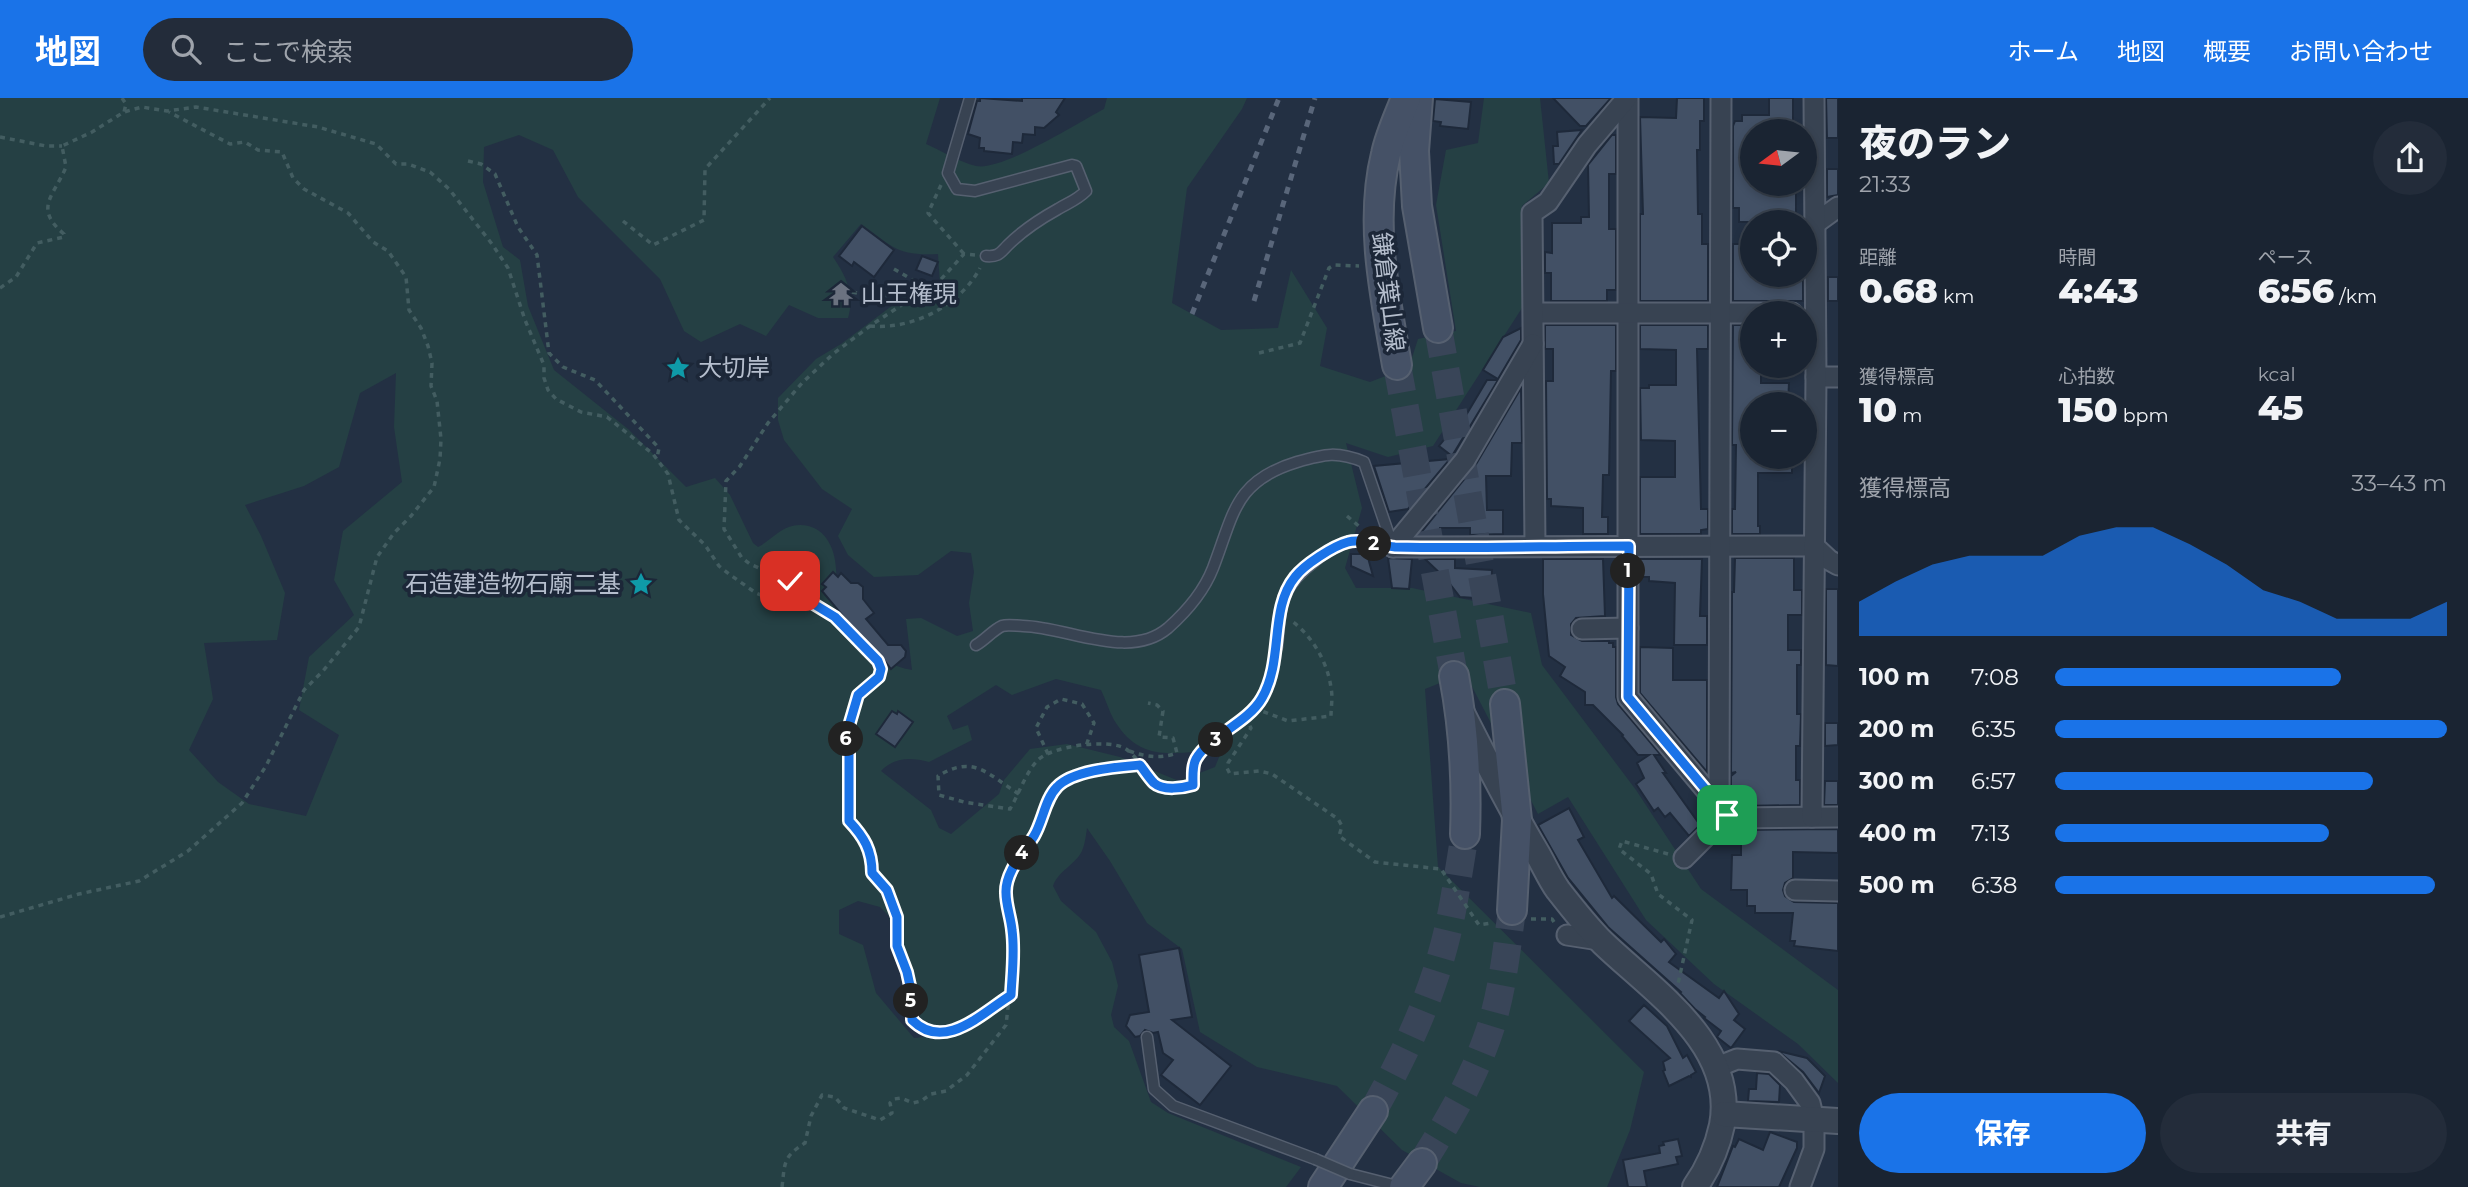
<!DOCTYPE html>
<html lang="ja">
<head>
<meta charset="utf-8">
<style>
	:root { --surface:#1a2432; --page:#232c3a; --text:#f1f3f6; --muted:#9fa4ac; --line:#38414d; --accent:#1a73e8 }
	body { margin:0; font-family:Montserrat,"Noto Sans JP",sans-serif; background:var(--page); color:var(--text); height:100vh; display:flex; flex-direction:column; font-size:26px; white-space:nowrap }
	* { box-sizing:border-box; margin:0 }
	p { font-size:23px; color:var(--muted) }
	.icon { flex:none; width:38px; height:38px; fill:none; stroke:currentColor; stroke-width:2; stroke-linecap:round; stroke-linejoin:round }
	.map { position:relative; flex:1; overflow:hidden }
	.drawer { display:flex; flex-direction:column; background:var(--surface); width:630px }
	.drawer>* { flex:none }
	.needle { width:46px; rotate:255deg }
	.controls { position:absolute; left:1740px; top:21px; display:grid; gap:14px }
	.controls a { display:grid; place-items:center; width:77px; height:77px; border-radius:50%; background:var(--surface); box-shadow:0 4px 10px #0003,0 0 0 2px var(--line); font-size:35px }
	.pin { position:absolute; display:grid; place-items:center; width:60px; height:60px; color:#fff; margin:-30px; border-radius:14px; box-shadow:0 4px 10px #0006 }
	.km { position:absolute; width:35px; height:35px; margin:-18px; border-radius:50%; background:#222; color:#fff; font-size:19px; line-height:35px; text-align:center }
	.round { display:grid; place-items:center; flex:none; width:74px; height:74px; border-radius:37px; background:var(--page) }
	.headline { display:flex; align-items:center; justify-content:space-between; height:119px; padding:0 21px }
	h1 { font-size:38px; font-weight:800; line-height:52px }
	.stats { display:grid; grid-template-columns:repeat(3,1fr); gap:10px; height:119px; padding:7px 21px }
	.stats div { display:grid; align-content:center }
	.stats b { font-size:35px; font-weight:800 }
	.stats small { font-size:19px; font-weight:400 }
	.stats p { font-size:19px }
	.chart { height:196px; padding:14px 21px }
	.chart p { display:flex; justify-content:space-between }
	.chart svg { width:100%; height:126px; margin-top:7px; fill:var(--accent); opacity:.7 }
	.cta { display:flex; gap:14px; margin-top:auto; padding:14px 21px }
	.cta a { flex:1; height:80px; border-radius:42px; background:var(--accent); color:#fff; font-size:28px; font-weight:800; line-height:80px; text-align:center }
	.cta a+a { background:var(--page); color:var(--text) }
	ul { padding:0 21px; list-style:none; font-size:23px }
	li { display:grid; grid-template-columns:112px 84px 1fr; align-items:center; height:52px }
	li i { height:18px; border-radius:9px; background:var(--accent) }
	header { display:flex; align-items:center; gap:42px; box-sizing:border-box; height:98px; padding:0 35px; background:var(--accent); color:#fff }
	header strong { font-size:33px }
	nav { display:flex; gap:38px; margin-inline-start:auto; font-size:24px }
	.search { width:490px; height:63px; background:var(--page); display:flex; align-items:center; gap:18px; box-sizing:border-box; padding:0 24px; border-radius:38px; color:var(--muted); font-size:26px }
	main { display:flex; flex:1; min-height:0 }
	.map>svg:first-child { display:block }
	.green { fill:#254044; fill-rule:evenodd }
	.building { fill:#425065; stroke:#1e293a; stroke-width:2 }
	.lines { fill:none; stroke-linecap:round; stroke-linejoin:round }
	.secondary-tunnel { stroke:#394558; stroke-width:28; stroke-dasharray:28 14; stroke-linecap:butt }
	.service-casing { stroke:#566070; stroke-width:13 }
	.minor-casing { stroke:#566070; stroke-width:23 }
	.tertiary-casing { stroke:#566070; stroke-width:28 }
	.secondary-casing { stroke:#566070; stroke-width:32 }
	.path { stroke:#435d61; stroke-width:3.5; stroke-dasharray:5 5; stroke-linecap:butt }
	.service { stroke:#384352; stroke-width:10 }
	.minor { stroke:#384352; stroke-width:19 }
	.tertiary { stroke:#384352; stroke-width:24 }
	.secondary { stroke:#455166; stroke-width:28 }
	.rail { stroke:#59667a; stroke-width:5; stroke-dasharray:7 7; stroke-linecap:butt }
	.service-bridge-casing { stroke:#566070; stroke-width:13; stroke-linecap:butt }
	.service-bridge { stroke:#384352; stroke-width:10 }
	.route-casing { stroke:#fff; stroke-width:14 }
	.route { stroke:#1a73e8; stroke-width:9 }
	.labels { text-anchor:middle; stroke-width:7; stroke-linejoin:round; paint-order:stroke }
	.street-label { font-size:24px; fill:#b5becd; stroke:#1c2738 }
	.poi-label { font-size:24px; fill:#b5becd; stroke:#1c2738; text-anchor:start }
</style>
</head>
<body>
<header>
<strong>地図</strong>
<div class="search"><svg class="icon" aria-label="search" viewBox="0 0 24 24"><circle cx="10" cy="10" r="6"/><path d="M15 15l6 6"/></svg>ここで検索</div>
<nav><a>ホーム</a><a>地図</a><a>概要</a><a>お問い合わせ</a></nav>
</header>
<main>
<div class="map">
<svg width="1838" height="1089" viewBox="0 0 1838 1089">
	<rect width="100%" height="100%" fill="#233043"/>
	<path class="green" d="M0,0h940l-14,46c16,7 33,18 50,22 25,6 103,-44 128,-57l3,-11h140l-5,11 -55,79 -15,115 49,27 57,-2 13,-58 36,58 -7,38 50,16 39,-15 9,-28 38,-8 -20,-126 10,-55 32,-7 6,-45h56l9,85 -27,23v102l-89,138 -45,11 -42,-14 16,65 -17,60 11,20h56l119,25 11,52 94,125 65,99 137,101v93l-40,-39 -84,-60 -68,-64 -78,-123 -30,17 -73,-141 -40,16 13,178 206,205 -14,58 -23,57h-127l-19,-4 -59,-33 -65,-64 -80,-19 -57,-35 -18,-83 -35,-26 -37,-62 -23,-33c-1,7 -2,16 -5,23 -7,14 -24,20 -29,35l8,15 35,31 16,30 6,24 -7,29 3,12 15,14 22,61 17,11 133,54 -15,20h-1286zM519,37l34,15 25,47 82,82 24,52 17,11 39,-18 26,12 23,-31 29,13h30c7,-24 -2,-42 -15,-61l28,-33c32,23 36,32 77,30l2,31 -35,11 -64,48 -25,15 -38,39v22l6,20 38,49 30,20 -14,27 10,19 26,22 44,-2 33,-24 20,2 3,19 -5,31 4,28 -16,5 -36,-18 -15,1 6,51c-4,-1 -11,-2 -15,-4 -14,-8 -53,-60 -60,-76 -3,-6 0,-14 -1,-21 -1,-22 -12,-44 -36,-44 -18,0 -28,15 -42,22l-5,-4 -23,-48 -15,-17 -29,9 -58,-58 -74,-59 -26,-64 -8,-46 -17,-13 -20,-65 1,-35zM396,275l-2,54 8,55 -59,49 -9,49 20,35 -45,42 -10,53 40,25 -33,81 -57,-12 -31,-22 -29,-32 24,-51 -9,-56 73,-3 8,-47 -24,-57 -16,-31 59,-19 35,-19 21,-74zM1056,581l45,11c5,10 8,21 13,30 28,46 62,31 108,30l-7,17 -36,14 -59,-24 -53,-13 -37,5 -26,31 -5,14 -48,40 -12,-6 -8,-18 -50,-39c13,-14 30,-14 48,-9l43,-22 -4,-15 -15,5 -6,-14 49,-31 16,10zM858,803l22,6 9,9 6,37 25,64 7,7 -2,13 -11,1 -38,-45 -13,-48 -24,-11v-24z"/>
	<g class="building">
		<path d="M980,0l42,3v-3h43l-9,14 3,3 -15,13 -9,-1v8l-12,-1 -1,9 -9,-1 -1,12 -28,-3v-3h-5l1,-10 -12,-4 9,-33h3z"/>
		<path d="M1553,0h58l-25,28h-6z"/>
		<path d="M1677,0h27v23h-4v29h-3l1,64h4v30h6v57h-68v-87h3l-3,-97 36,1z"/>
		<path d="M1769,0h24v33h-41v53h44v38h-57v-14h-6v-82l2,-5h7v-6h27z"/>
		<path d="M1826,0h12v40h-11z"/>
		<path d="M1435,1l36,3 -3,27 -28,-3 1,-4 -8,-1z"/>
		<path d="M1582,32l-23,34h-5l-1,-18h5l-1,-14z"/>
		<path d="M1612,37h4v39h-7v55h7v61h-9v11h-56v-28h-6v-21l7,1v-30h29v-6h8l-1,-52z"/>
		<path d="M1827,71h11v26l-11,2z"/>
		<path d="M862,128l32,24 -20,27 -20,-15 -2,4 -13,-10z"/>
		<path d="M1733,146h19v32h51v25h-70z"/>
		<path d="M922,158l16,6 -6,14 -16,-6z"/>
		<rect x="1828" y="179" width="10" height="24"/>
		<path d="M1545,227h71v46h-5l-2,104h-6l-1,42h6v17h-25v-26l-32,-2v-7h-4l-1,-118h7v-32h-8z"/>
		<path d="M1640,227h68v24h-11l4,160h7v20l-7,1v4h-61v-57h35v-36l-34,-1 -1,-52h9v-3h27v-35l-36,-1z"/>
		<path d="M1733,227h19v42h9v16h28l-1,21h-36v53h40v16h-34v53h2v8h-28v-25h3l1,-64h-4z"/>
		<path d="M1521,230v12l-23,39 -15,-9 20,-33z"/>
		<path d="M1487,282h11l-46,76 -13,-10 24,-30 2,1z"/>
		<path d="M1521,290l1,55h-10l-1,33h-25l1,34h16v24l-33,1v-7h-30v7h-21l56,-69z"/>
		<path d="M1450,361l-42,50 -19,3 -15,-46z"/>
		<path d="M1351,456h16l6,22 -22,-10z"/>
		<path d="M1388,460l24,1 -3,30 -17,-1z"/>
		<path d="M1735,460h59v32h8v25h-14v35h13v15h-4v49h4l-1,32h-4v34h4v25l-58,1v-12l-11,7v-25l5,-4 -5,1 1,-181h2z"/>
		<path d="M1425,461h30v9l37,2 -1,29 -31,-2 -14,-18z"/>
		<path d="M1543,461h60l2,57 -29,2 -5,6v11l11,6h27v2h4v4h3v50l2,7 43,51h-7l12,18h-3l37,52 -11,11 -19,-23 -5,4 -7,-9 -4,3 -18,-27 8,-6 -7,-15 12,-8h-11l-16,-19 1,-1 -30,-30h-8v-13l-25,-16 5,-9 -16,-11 -6,-62z"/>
		<path d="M1640,461h62l-2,57h7v29h-33l1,-62 -26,-2v-4h-9z"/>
		<path d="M833,474l5,5 3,-4 10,10h7l5,4v12l11,14 -8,6 22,26h13l5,6 -1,6 -14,12 -10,-13 -3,2 -56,-67 4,-4 -4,-3z"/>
		<path d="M1826,491h12v77l-12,-1z"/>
		<path d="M1640,549l33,1v32h34v92l-67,-79z"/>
		<path d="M892,613l5,3 1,-3 15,11 -18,25 -19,-13z"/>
		<path d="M1825,625h13v22l-13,1z"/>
		<path d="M1825,683h13v24h-14z"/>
		<path d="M1569,710l15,29 -6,3 34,58 2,-2 47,46 3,-3 12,15 -7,8 50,36 5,-7 15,23 -5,6 11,9 -14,19 -14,-11 4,-6 -17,-13 1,-1 -10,-8 -15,-16 1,-1 -73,-65 -40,-49 -30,-53z"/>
		<path d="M1838,731v24l-45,-1v26l-8,5 -2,7 2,6 9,6 44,1v48l-44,-5 1,-5h-5l3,-28h-38v-7h-8v-16h-16l1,-35h9v-25z"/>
		<path d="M1179,850l13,69 -20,3 59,46 -31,39 -39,-30 12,-15 -10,-7 -5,-21 -5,1 -8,-3 -5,6 -5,1 -9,-11 4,-11 19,-3 -10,-57z"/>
		<path d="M1644,907l23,21 16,32 4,-3 9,17 -5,3v2l-2,-1 -20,10 -6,-15 2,-1 -2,-8 7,-4 -41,-37z"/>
		<path d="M1778,953l29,7 18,18 -6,17 -16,-21z"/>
		<path d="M1757,975l12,1 11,11 -1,17 -31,-1 1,-12h7z"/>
		<path d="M1770,1034l27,10v6l-18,39h-62l16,-41 2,1 4,-8 24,11z"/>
		<path d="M1678,1041l4,17 -6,1 2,7 -34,7 3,16h-19l-5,-27 37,-7 -1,-7 5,-1 -1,-3z"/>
	</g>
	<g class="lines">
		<g class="secondary-tunnel">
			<path d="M1438,230l67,376"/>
			<path d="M1397,267l57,311"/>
			<path d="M1373,1013c31,-55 59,-114 74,-177 8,-33 12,-67 18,-100"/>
			<path d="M1422,1065c25,-40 49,-80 65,-125 15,-41 19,-85 25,-128"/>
		</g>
		<g class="service-casing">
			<g id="service">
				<path d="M970,0l-22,75 9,16 18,2 97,-26 4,1 10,25c-9,9 -18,12 -28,18 -18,10 -35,21 -50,36 -8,8 -9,12 -22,11"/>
				<path d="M976,547c9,-5 17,-15 26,-19 6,-2 15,0 21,0 45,1 106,35 145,2 18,-16 36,-37 45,-60 21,-54 21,-87 84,-106 28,-8 40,-11 67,0l29,85c-13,-2 -32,-8 -44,-5 -12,3 -25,11 -34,19 -36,27 -34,44 -38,86"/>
				<path d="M1147,939l7,52 19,17 142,53"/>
				<path d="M1350,1076l51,13"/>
			</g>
		</g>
		<g class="minor-casing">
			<g id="minor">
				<path d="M1628,0v599l99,118 7,3 104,-1"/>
				<path d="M1816,125l22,-16"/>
				<path d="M1534,215h258"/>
				<path d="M1816,279h22"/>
				<path d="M1535,448l-3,-333 16,-11 39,-57 40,-47"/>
				<path d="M1393,449l421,-1 15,14 9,5"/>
				<path d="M1393,449l72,-87 68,-116"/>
				<path d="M1582,531l46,-1"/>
				<path d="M1719,707l2,-707"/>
				<path d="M1812,719l4,-440 -2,-279"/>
				<path d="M1684,760l43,-43"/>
				<path d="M1795,792l43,1"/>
				<path d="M1567,837l32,5"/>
				<path d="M1717,969l20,-8 37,3 20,19 16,22 4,17v29l-14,38"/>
			</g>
		</g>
		<g class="tertiary-casing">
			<g id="tertiary">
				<path d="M1462,615c24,47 48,95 75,140 7,12 13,26 21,37 14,18 29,37 45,53 50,48 134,102 119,182 -5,24 -13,42 -27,62"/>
				<path d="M1724,1016l114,7"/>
			</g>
		</g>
		<g class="secondary-casing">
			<g id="secondary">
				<path d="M1418,0l-4,53 3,55 21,122"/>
				<path d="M1397,267c-12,-69 -28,-142 -11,-211 4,-19 13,-38 20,-56"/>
				<path d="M1454,578c10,52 13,104 11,158"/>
				<path d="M1505,606l12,116 -5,90"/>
				<path d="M1323,1089l50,-76"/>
				<path d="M1404,1089l18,-24"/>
			</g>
		</g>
		<g class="path">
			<path d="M122,0l4,6 -2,8"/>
			<path d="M0,39l46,9h16"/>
			<path d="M468,63l13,3 14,10 23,53 19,28 12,98 14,14 32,13 64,68 -2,10"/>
			<path d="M941,87l-13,28 36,41"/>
			<path d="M623,123l30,24 51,-25 1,-51 65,-71"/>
			<path d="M975,157l-11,-1 -30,33 -22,11 -42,28 -37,28 -31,29 -34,40 -28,43 -14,15 -2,48 18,29 8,6 46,20 16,19 23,14 44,44 2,8 -2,8 -21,18 -12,41 3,17v68l15,15 8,22v15l5,8 10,9 7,19 3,8 -1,29 11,26 5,23v25c32,32 69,-6 99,-25"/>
			<path d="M894,171l34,20"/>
			<path d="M0,190l16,-11 21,-34 27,-6v-3c-31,-26 -10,-38 2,-67l-4,-21 30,-14 32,-20 18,-5 25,4 29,-4 122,20 58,17 20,20h12l22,8 19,17 43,55 16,24 17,52 19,45v13l4,12 8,9 25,13 26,5 46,37 15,20 11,46 26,25 14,21 10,8 27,19 21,8 7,1 22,-5"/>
			<path d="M852,194c23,5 45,8 63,-10"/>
			<path d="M870,228c42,4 90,-20 110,-58"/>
			<path d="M1259,255l41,-10 29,-75 5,-3 25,1"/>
			<path d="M1347,418l14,12"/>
			<path d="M1254,610l34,13 43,-5c0,-9 2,-19 0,-28 -3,-25 -19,-52 -38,-66"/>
			<path d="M1245,619l6,11 -23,35 -1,5 3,6 29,-3 13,3 66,45 4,7 -3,10 36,26 66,7 38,56 13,-2"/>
			<path d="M1129,653c18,6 31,8 48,2l-4,-15 -14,-1 4,-26 -6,-6 -9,-2"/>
			<path d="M1048,656l-12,-26 11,-21 14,-8 21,5 12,19 -8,23"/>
			<path d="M1019,696c-32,-20 -45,-40 -81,-18l1,19 25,7 46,7c9,-15 15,-35 27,-48 13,-15 72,-23 89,-12 11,8 20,23 28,34l22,5 14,-2 3,-1 2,-25 7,-9 52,-43 8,-10 14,-40"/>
			<path d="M1668,756l-46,-13 -3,8 32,25 7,20 34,26 -14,64"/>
			<path d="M0,819l79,-23 60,-13 49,-30 54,-48 24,-37 38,-76 19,-19 36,-44 18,-70 17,-24 17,-17 23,-29 6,-28 1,-20 -4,-38 -6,-15 1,-23 -4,-17 -7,-18 -12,-18 -3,-33 -18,-26 -15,-9 -25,-29 -44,-24 -11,-11 -11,-26 -24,-2 -13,-8 -15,2 -61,-32"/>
			<path d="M1531,821h21l2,3"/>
			<path d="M782,1089c3,-25 1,-30 23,-44l6,-27 11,-21 13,2 9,11 36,12 12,-7 -2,-10 4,-4 7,-1 12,5 8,-2 10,-7 15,-3 21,-16 39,-50 7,-61v-30l-7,-42 11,-31 18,-27 22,-47 11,-7 16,-5 25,-7 31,-3"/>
		</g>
		<use href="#service" class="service"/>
		<use href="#minor" class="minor"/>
		<use href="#tertiary" class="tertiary"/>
		<use href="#secondary" class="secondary"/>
		<g class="rail">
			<path d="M1254,203l61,-203"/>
			<path d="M1192,216l87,-216"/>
		</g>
		<g class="service-bridge-casing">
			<path id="service-bridge" d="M1315,1061l35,15"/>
		</g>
		<use href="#service-bridge" class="service-bridge"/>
	</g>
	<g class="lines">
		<g class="route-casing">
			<path id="route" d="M790,483l6,3 16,19 23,14 43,44 3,8 -2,8 -21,18 -12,41 3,17v68c15,16 23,29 23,52l15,17 10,27v29l10,26 5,23v25c32,32 69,-6 99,-25 1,-21 4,-43 1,-65 -1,-12 -6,-25 -6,-37 -1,-21 18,-41 28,-57 9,-15 11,-37 23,-49 16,-17 61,-20 83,-22 4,5 9,13 14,18 9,8 29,5 39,2 0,-9 -1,-19 3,-26 12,-22 52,-36 66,-61 22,-38 7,-89 33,-121 9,-12 38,-31 53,-35 13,-4 33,4 47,5 78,2 156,-1 234,-1l-1,151 99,118"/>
		</g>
		<use href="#route" class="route"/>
	</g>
	<defs>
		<g id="temple-bare" transform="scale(1.89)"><path d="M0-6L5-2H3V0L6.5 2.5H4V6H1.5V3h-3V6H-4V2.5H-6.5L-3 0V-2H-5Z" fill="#6b7280" stroke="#1c2738" stroke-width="2.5" paint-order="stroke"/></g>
		<g id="sight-bare" transform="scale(1.89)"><path d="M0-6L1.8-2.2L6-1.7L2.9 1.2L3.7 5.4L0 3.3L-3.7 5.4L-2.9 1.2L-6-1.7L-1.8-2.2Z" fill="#0f9aa8" stroke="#1c2738" stroke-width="2.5" paint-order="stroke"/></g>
	</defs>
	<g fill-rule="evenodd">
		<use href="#temple-bare" x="841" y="196"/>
		<use href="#sight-bare" x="678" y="270"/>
		<use href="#sight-bare" x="641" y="486"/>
	</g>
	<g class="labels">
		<g class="street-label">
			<text transform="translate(1388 194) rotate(83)" y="8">鎌倉葉山線</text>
		</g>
		<g class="poi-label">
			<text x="861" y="204">山王権現</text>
			<text x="698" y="278">大切岸</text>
			<text x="621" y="494" text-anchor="end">石造建造物石廟二基</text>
		</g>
	</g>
</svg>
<div class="controls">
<a><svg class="needle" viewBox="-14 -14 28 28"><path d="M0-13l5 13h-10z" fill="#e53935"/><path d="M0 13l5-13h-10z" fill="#9fa4ac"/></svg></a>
<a><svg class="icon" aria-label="locate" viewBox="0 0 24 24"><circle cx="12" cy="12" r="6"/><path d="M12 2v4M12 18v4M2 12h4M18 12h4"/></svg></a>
<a>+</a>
<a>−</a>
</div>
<div class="pin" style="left:1727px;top:717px;background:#1e9e55"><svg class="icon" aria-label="arrive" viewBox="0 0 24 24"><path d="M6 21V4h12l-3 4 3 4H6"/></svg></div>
<div class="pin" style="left:790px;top:483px;background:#d93025"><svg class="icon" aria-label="check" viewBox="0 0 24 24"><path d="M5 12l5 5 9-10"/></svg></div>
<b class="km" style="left:1628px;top:473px">1</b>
<b class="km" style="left:1374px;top:446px">2</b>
<b class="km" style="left:1216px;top:642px">3</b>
<b class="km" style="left:1022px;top:755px">4</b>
<b class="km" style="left:911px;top:903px">5</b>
<b class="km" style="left:846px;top:641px">6</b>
</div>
<section class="drawer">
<div class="headline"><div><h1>夜のラン</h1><p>21:33</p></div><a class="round"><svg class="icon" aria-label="share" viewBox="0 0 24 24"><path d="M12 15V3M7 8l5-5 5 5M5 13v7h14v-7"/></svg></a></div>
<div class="stats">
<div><p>距離</p><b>0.68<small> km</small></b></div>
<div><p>時間</p><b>4:43</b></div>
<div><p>ペース</p><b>6:56<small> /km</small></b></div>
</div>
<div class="stats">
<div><p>獲得標高</p><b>10<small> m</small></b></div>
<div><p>心拍数</p><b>150<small> bpm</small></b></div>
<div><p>kcal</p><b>45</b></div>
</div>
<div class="chart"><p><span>獲得標高</span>33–43 m</p>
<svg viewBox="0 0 160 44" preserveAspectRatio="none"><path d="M0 44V32L10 25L20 19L30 16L40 16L50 16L60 9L70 6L80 6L90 12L100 19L110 28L120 32L130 38L140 38L150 38L160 32V44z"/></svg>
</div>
<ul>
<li><b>100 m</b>7:08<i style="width:73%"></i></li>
<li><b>200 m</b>6:35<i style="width:100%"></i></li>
<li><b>300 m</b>6:57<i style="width:81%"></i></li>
<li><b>400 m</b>7:13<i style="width:70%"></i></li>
<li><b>500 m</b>6:38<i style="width:97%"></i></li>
</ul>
<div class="cta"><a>保存</a><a>共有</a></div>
</section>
</main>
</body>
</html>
